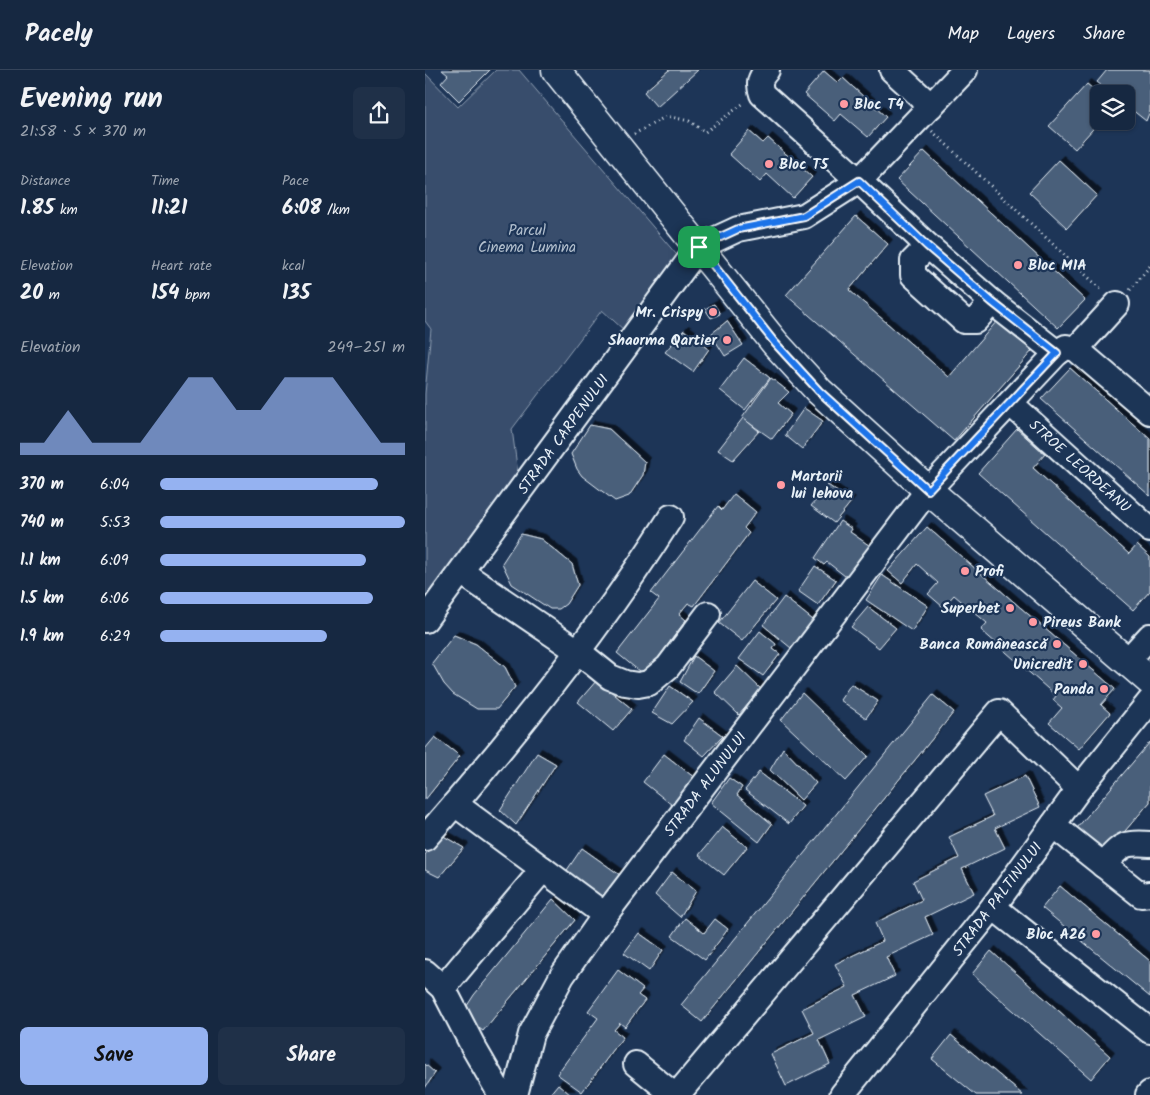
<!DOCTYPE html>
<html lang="en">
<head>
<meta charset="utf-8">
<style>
	:root { --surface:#162841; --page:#1f3048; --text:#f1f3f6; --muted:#9ea6b1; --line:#35445a; --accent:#95b2f1 }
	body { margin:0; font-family:Kalam,sans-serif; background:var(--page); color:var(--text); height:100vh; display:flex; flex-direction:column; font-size:19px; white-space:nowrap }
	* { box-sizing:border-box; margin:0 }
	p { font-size:16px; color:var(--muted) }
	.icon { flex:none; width:28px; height:28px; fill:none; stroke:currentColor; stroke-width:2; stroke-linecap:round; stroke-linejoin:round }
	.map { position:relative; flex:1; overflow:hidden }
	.drawer { display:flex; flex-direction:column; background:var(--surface); width:425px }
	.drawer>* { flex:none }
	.tools { position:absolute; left:665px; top:15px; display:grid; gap:10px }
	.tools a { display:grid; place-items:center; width:45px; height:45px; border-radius:8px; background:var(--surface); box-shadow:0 1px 4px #0004,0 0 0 1px var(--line); font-size:25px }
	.pin { position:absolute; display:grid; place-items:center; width:42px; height:42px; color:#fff; margin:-21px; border-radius:10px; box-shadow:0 2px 8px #0006 }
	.round { display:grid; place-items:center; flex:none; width:52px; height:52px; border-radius:8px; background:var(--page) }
	.head { display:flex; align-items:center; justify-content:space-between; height:85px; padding:0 20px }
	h1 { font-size:28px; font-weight:800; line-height:38px }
	.figures { display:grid; grid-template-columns:repeat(3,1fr); gap:8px; height:85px; padding:5px 20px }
	.figures div { display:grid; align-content:center }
	.figures b { font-size:21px; font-weight:800 }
	.figures small { font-size:14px; font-weight:400 }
	.figures p { font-size:14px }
	.chart { height:140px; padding:10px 20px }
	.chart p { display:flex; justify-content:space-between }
	.chart svg { width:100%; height:90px; margin-top:5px; fill:var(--accent); opacity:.7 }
	.action { display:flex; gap:10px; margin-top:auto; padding:10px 20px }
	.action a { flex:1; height:58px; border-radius:8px; background:var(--accent); color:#111; font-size:20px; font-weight:800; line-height:58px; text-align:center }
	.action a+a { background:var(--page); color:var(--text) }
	ul { padding:0 20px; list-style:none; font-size:16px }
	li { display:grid; grid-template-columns:80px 60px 1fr; align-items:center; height:38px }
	li i { height:12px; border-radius:6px; background:var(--accent) }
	header { display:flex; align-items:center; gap:30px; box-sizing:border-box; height:70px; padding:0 25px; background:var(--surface); border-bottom:1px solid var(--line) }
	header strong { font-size:24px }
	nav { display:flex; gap:28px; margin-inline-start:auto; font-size:18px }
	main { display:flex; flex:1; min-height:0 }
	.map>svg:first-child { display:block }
	.green { fill:#374d6c; stroke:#909fb2 }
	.building { fill:#495e7a; stroke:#e8f1f8; filter:url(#shadow) }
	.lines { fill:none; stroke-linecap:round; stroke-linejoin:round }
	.minor-casing { stroke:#e8f1f8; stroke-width:28 }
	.major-casing { stroke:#e8f1f8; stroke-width:31 }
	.path { stroke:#e8f1f8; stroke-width:3; stroke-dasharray:1 4; stroke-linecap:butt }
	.minor { stroke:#1d3557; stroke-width:24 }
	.major { stroke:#1d3557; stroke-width:28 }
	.route-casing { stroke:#fff; stroke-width:10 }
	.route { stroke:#1a73e8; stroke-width:6 }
	.poi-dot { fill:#ff9aa2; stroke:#1d3557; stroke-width:2 }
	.labels { text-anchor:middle; stroke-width:4.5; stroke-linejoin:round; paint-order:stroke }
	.poi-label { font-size:15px; font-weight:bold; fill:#e8f1f8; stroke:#1d3557; text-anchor:end }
	.park-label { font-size:15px; fill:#b3c0ce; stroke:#1d3557 }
	.street-label { font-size:15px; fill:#e8f1f8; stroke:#1d3557 }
</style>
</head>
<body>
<header>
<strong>Pacely</strong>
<nav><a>Map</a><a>Layers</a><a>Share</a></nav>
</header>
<main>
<section class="drawer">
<div class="head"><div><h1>Evening run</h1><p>21:58 · 5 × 370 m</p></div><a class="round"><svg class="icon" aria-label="share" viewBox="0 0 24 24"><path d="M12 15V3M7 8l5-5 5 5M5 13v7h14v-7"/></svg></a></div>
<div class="figures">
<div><p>Distance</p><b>1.85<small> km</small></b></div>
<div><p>Time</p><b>11:21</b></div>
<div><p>Pace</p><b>6:08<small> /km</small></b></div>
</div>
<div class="figures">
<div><p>Elevation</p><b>20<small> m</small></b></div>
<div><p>Heart rate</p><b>154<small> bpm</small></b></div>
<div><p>kcal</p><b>135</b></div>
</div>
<div class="chart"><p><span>Elevation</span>249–251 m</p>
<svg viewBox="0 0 160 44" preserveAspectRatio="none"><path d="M0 44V38L10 38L20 22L30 38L40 38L50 38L60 22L70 6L80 6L90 22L100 22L110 6L120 6L130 6L140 22L150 38L160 38V44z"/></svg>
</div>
<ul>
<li><b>370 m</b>6:04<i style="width:89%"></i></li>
<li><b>740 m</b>5:53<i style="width:100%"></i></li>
<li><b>1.1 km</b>6:09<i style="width:84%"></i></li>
<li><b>1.5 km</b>6:06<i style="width:87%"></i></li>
<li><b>1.9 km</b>6:29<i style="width:68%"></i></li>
</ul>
<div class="action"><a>Save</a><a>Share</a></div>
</section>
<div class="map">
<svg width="725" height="1025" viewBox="0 0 725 1025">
	<defs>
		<filter id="shadow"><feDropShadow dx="4.5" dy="-4.5" stdDeviation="0" flood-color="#0009"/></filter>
	</defs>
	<rect width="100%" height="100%" fill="#1d3557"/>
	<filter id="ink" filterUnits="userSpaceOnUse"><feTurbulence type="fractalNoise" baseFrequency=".02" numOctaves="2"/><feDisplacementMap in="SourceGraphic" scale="10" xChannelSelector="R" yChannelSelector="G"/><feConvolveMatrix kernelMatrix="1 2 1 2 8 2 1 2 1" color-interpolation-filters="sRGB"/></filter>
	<g filter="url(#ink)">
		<path class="green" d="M71,0h23l163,191 -57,70 -23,-21 -90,119 7,53 -94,129v-217l6,-65 -6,-8v-248l33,34z"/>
		<g class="building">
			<path d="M17,0h48l-31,31 -18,-18 7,-8z"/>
			<path d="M244,0h29l-41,37 -13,-15z"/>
			<path d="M682,0h43v41l-4,10 -20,-16v-11h-14l-15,-12z"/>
			<path d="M399,1l14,12 5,-5 43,39 -18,20 -27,-23 -6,7 -31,-27z"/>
			<path d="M662,14l12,10 1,27 -25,28 -26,-23z"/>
			<path d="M324,61l14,12 5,-5 44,39 -19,21 -26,-24 -7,8 -31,-28z"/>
			<path d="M499,81l161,149 -27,28 -161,-148z"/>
			<path d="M634,90l38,35 -30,33 -38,-36z"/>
			<path d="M431,146l32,28 -39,46 100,87 48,-56 35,30 -78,90 -168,-146z"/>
			<path d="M289,234l6,10 -9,4 -6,-9z"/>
			<path d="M302,251l16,24 -18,11 -14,-22z"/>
			<path d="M259,260l25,19 -16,23 -28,-20z"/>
			<path d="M319,288l26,20 -25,32 -25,-20z"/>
			<path d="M645,298l80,71v57l-109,-97z"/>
			<path d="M346,308l18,14 -11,11 13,11 -19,25 -30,-21z"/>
			<path d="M379,338l19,13 -21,28 -17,-14z"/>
			<path d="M318,348l16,13 -26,29 -15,-10z"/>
			<path d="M165,355l19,4 36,33 -2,13 -14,21 -14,5 -33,-25 -5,-7 -6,-15z"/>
			<path d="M592,359l28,25 -12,14 96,86 8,-9 13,12v34l-17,19 -155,-137z"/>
			<path d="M403,415l23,17 -17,21 -23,-17z"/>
			<path d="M309,424l22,18 -12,16 5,5 -55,73 -6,-3 -9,11 7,6 -41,56 -28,-23 42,-54 -8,-6 67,-87 4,4z"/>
			<path d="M415,451l12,8 -2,3 33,23 -24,32 -32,-25 -3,3 -9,-7z"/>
			<path d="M502,457l188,162 -14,16 9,8 -31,36 -30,-26 13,-15 -9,-8 3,-4 -75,-66 6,-7 -33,-28 -11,12 -15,-13 10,-11 -21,-19 -15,19 -14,-12z"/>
			<path d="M96,464l20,5 31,25 6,21 -12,19 -7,5h-9l-38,-25 -10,-21z"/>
			<path d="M390,496l21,14 -18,25 -20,-14z"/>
			<path d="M457,505l46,31 -16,25 -46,-31z"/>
			<path d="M327,511l24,19 -34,41 -23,-18z"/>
			<path d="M359,527l29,23 -22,28 -28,-23z"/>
			<path d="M443,537l28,21 -17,20 -28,-21z"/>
			<path d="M335,561l16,13 -3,5 7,5 -17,22 -24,-17z"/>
			<path d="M29,565l22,9 29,23 10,20 -18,22h-20l-24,-15 -9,-10 -12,-21z"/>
			<path d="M269,586l20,15 -16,23 -18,-12z"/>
			<path d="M312,596l24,23 -22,26 -24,-23z"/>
			<path d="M172,610l35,29 -19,22 -35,-29z"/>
			<path d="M426,614l27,17 -12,17 -26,-18z"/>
			<path d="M245,616l23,16 -21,22 -20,-11z"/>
			<path d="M377,623l66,63 -22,25 -65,-61z"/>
			<path d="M508,625l21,17 -252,310 -21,-17z"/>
			<path d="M274,648l24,18 -19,20 -20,-16z"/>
			<path d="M10,667l25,19 -35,44v-51z"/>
			<path d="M725,672v60l-44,51 -29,-25z"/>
			<path d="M358,678l33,35 -15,17 -31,-30z"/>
			<path d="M112,683l19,11 -40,61 -16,-15z"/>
			<path d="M239,684l31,24 -23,27 -29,-23z"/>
			<path d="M334,702l44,34 -14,18 -44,-34z"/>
			<path d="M600,706l15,31 -45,21 10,20 -43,21 12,24 -49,24 8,18 -47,22 9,19 -40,19 11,22 -47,23 11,24 -44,22 -15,-32 43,-21 -12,-24 45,-22 -12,-23 48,-23 -8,-18 47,-23 -9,-19 46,-23 -10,-21 44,-21 -10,-20z"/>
			<path d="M304,708l13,9 -5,8 35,29 -13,18 -48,-39z"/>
			<path d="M297,757l25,20 -23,28 -25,-20z"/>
			<path d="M15,764l24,14 -25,29 -14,-7v-15z"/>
			<path d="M157,778l38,27 -16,24 -39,-26z"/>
			<path d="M247,802l24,19 -16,26 -25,-22z"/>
			<path d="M635,816l90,75v36l-108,-89z"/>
			<path d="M128,829l22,21 -92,111 -22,-16 13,-20z"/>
			<path d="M260,848l19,15 11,-14 13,10 -23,31 -33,-24z"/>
			<path d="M214,863l24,17 -14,21 -25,-18z"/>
			<path d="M566,881l119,105 -19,23 -119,-105z"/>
			<path d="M193,900l25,19 -5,6 7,5 -20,27 -5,-4 -6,7 9,7 -41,55 -25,-18 41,-56 -10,-7z"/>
			<path d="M526,965l72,60h-47l-44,-36z"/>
			<path d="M0,994l10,9 -10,15z"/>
			<path d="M133,1014l13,11h-22z"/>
		</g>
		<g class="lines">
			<g class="minor-casing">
				<g id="minor">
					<path d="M342,0c-7,8 -9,13 -5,24l97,87 69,65 64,56 65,51"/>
					<path d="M467,0l39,36"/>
					<path d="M503,176l-15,15v14l51,46h11l17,-19"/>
					<path d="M651,279l41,-45"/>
					<path d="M585,333l140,127"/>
					<path d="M36,502l118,80 31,25 15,6 13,2 11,-2 19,-16 40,-53"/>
					<path d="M0,550l274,-373 39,-18 66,-13 55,-35 106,-111"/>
					<path d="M702,591l23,-25"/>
					<path d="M30,734l150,111"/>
					<path d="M628,755l88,70 9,-1"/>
					<path d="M0,768c89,-101 174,-207 246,-321"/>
					<path d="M678,795c19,-20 19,-23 47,-21"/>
					<path d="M568,837l157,124"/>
					<path d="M0,902l18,16 32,62 26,45"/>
					<path d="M18,918l100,-119"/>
					<path d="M211,994l38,31"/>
					<path d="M90,1025l16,-61 31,-58 43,-61 323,-425 129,-137 9,-6 10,2 74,63"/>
					<path d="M252,1025l322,-383 80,77"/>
					<path d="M417,1025l151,-188 86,-118 71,-88"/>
					<path d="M723,1025l2,-2"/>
				</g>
			</g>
			<g class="major-casing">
				<path id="major" d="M131,0l219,273 44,48 109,99 222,191"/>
			</g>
			<g class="path">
				<path d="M507,61l171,160"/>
				<path d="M209,64l33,-18 22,5 16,11 39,-29"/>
				<path d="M705,220l20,-24"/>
			</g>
			<use href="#minor" class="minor"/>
			<use href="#major" class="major"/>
		</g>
	</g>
	<g class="lines" filter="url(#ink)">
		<g class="route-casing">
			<path id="route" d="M434,111l68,65 65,56 65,51 -129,137 -109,-99 -44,-48 -76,-96 39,-18 66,-13z"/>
		</g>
		<use href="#route" class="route"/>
	</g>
	<g class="poi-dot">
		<circle cx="419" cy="34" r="5"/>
		<circle cx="344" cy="94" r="5"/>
		<circle cx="593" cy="195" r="5"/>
		<circle cx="288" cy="242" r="5"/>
		<circle cx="302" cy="270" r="5"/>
		<circle cx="356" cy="415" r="5"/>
		<circle cx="540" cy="501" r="5"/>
		<circle cx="585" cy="538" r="5"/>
		<circle cx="608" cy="552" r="5"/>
		<circle cx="632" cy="574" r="5"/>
		<circle cx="658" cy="594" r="5"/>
		<circle cx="679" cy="619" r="5"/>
		<circle cx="671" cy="864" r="5"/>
	</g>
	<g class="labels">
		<g class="poi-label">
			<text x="429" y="39" text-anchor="start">Bloc T4</text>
			<text x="354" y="99" text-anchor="start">Bloc T5</text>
			<text x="603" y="200" text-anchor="start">Bloc M1A</text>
			<text x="278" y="247">Mr. Crispy</text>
			<text x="292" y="275">Shaorma Qartier</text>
			<text x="366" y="411" text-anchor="start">Martorii<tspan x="366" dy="17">lui Iehova</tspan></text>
			<text x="550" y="506" text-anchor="start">Profi</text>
			<text x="575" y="543">Superbet</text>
			<text x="618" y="557" text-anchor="start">Pireus Bank</text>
			<text x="622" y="579">Banca Românească</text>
			<text x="648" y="599">Unicredit</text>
			<text x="669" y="624">Panda</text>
			<text x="661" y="869">Bloc A26</text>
		</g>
		<g class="park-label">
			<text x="102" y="165">Parcul<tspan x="102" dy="17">Cinema Lumina</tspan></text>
		</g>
		<g class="street-label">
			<text transform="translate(138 364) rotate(-54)" y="5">STRADA CARPENULUI</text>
			<text transform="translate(655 396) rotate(42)" y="5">STROE LEORDEANU</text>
			<text transform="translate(280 714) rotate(-53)" y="5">STRADA ALUNULUI</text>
			<text transform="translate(572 829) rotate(-53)" y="5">STRADA PALTINULUI</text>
		</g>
	</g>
</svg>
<div class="tools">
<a><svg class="icon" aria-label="layers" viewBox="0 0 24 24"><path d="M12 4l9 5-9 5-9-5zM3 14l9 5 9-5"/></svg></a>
</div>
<div class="pin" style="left:274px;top:177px;background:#1e9e55"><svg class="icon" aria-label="arrive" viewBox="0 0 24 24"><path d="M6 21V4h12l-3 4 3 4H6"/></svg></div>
</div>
</main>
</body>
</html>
